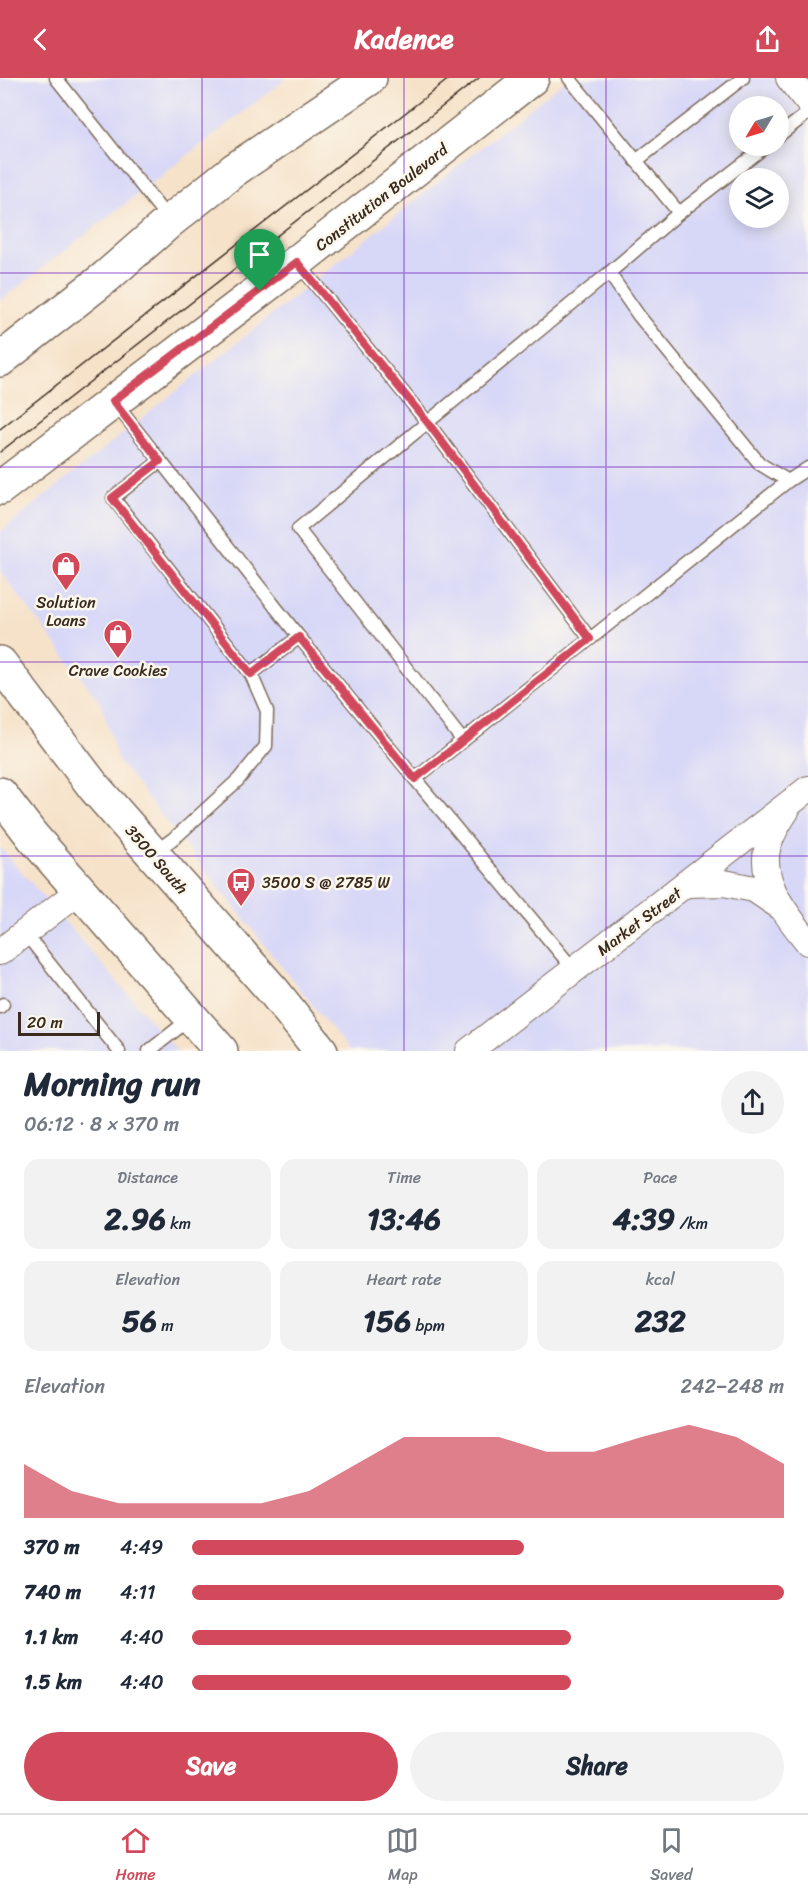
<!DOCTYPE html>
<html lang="en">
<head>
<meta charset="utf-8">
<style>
	:root { --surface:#fff; --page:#f2f2f3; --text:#1f2937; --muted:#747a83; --line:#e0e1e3; --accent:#d1495b }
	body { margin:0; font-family:Sriracha,sans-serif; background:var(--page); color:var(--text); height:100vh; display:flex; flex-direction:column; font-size:22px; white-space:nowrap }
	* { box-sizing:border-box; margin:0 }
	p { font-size:20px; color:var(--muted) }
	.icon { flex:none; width:33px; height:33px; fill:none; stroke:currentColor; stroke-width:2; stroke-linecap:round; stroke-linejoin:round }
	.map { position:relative; height:973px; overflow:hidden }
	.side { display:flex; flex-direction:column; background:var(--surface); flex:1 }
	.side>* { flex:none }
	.needle { width:39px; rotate:232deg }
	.buttons { position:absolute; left:729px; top:18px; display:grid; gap:12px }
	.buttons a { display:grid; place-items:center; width:60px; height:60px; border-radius:50%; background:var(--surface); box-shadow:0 3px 15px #0003; font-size:30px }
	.scale { position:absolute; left:18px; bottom:15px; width:82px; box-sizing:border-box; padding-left:6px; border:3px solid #3b2a1e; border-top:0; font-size:16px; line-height:21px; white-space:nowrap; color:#3b2a1e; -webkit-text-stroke:4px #fbf7ec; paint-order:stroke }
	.pin { position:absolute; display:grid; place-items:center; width:51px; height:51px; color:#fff; margin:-62px -26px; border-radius:50% 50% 50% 0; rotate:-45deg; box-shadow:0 0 6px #0007 }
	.pin .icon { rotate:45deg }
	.round { display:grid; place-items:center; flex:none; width:63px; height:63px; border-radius:32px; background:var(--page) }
	.headline { display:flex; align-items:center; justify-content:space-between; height:102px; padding:0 24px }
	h1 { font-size:33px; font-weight:700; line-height:45px }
	.figures { display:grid; grid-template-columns:repeat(3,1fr); gap:9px; height:102px; padding:6px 24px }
	.figures div { display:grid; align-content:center; border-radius:15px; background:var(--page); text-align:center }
	.figures b { font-size:30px; font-weight:700 }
	.figures small { font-size:16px; font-weight:400 }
	.figures p { font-size:16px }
	.chart { height:168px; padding:12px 24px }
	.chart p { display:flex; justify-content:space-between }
	.chart svg { width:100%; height:108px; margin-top:6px; fill:var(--accent); opacity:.7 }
	.cta { display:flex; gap:12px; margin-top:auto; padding:12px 24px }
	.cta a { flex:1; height:69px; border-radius:36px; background:var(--accent); color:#fff; font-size:24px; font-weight:700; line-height:69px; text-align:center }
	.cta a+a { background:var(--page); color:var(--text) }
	ul { padding:0 24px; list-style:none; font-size:20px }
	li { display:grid; grid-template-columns:96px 72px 1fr; align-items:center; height:45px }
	li i { height:15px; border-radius:8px; background:var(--accent) }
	header { display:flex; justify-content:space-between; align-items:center; height:78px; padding:0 24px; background:var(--accent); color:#fff; font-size:27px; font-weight:700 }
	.dock { display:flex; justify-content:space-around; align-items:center; height:84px; border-top:2px solid var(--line); background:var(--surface); font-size:16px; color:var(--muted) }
	.dock a { display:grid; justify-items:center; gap:3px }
	.dock .selected { color:var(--accent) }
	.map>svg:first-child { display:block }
	.built { fill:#d7d7f8; fill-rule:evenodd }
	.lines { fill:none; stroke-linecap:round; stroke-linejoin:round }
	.service-casing { stroke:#7c6a5a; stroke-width:15 }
	.minor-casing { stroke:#7c6a5a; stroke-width:28 }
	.secondary-casing { stroke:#7c6a5a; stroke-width:36 }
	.primary-casing { stroke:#7c6a5a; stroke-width:36 }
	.service { stroke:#fff; stroke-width:12 }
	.minor { stroke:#fff; stroke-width:26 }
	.secondary { stroke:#fff; stroke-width:33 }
	.primary { stroke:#fff; stroke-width:33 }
	.tram { stroke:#3b2a1e; stroke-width:1.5 }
	.route-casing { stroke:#fff; stroke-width:12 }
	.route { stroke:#d1495b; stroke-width:8 }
	.grid { fill:none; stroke:#7b2cbf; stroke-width:1.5; stroke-opacity:0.55 }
	.labels { text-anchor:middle; stroke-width:5; stroke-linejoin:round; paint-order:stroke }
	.street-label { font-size:16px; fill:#3b2a1e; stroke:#fbf7ec }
	.poi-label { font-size:16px; fill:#3b2a1e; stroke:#fbf7ec }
</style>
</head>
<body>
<header><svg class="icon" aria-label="back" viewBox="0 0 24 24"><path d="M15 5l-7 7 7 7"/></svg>Kadence<svg class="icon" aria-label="share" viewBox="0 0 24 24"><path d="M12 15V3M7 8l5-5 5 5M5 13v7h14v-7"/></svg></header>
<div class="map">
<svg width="808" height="973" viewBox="0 0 808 973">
	<rect width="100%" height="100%" fill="#fbf7ec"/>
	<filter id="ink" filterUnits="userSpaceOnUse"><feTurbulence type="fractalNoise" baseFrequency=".0167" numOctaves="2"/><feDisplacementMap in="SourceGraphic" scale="12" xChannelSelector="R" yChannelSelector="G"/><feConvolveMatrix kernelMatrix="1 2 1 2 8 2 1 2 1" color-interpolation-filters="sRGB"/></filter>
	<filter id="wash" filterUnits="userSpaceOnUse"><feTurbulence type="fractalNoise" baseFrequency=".008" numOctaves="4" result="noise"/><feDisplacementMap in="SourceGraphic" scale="24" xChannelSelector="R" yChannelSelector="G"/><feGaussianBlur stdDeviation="1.35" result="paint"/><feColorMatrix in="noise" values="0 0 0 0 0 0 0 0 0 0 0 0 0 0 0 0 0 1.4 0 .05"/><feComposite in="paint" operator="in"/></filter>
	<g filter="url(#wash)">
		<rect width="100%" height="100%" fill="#f6e2c9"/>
		<g class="built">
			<path d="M0,0h287l-287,223z"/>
			<path d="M568,0h208l32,42v931h-459l-231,-290 -17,-58 -101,-132v-39zM740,28h38v40h-38zM740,100h38v40h-38z"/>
			<path d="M0,769l177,204h-177z"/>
		</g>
	</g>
	<g filter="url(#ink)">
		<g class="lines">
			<g class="service-casing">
				<g id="service">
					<path d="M56,0l113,142"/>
					<path d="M569,0l110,135"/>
					<path d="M778,58l30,-23"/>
					<path d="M766,68l-87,67 -70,60 30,43 121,148 28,17 20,-13"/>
					<path d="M636,83l107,-83"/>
					<path d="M298,185l130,160 162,216 -175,140 -116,-142"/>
					<path d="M114,324l185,235 -48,37 -138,-176 47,-37"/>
					<path d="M590,561l198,-158"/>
					<path d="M463,663l-165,-212 311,-256"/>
					<path d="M415,701l160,192"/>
					<path d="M154,775l24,-18 60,-55 28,-34 1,-35 -16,-37"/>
					<path d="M25,855l94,118"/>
					<path d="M0,929l3,-3"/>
					<path d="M149,973l42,-33"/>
				</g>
			</g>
			<g class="minor-casing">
				<g id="minor">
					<path d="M789,0l19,24"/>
					<path d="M786,733c-8,12 -16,25 -19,38 -7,36 21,67 41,93"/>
					<path d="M688,806l36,-1 30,6 27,18"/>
					<path d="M0,874l80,-62"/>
					<path d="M469,973l339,-262"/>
				</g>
			</g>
			<g class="secondary-casing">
				<g id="secondary">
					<path d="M0,282l106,-83 64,-56 64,-51 136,-92"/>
					<path d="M0,410l297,-226 235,-184"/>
				</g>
			</g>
			<g class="primary-casing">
				<g id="primary">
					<path d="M0,585l94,124 181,206 46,58"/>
					<path d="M0,716l33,43 188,214"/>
				</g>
			</g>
			<use href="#service" class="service"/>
			<use href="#minor" class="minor"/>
			<use href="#secondary" class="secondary"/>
			<use href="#primary" class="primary"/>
			<g class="tram">
				<path d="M0,351l450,-351"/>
				<path d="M0,374l479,-374"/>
			</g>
		</g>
	</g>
	<g class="lines" filter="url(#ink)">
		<g class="route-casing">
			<path id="route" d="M297,184l131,161 162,216 -175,140 -116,-142 -48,37 -139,-176 48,-37 -47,-60z"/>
		</g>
		<use href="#route" class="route"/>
	</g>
	<path class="grid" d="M202,0v973M404,0v973M606,0v973M0,195h808M0,389h808M0,584h808M0,778h808"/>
	<defs>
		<g id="shop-pin" transform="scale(1.5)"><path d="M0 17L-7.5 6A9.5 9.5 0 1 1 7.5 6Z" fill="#d1495b" stroke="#fbf7ec"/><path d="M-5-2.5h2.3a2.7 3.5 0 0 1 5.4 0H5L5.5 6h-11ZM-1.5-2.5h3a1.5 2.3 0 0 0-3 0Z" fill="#fff"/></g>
		<g id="bus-pin" transform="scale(1.5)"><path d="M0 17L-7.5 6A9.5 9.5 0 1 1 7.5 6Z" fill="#d1495b" stroke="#fbf7ec"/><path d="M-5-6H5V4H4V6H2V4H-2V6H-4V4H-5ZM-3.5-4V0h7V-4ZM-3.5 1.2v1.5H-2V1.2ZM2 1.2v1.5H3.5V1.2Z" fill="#fff"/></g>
	</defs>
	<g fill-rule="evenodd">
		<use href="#shop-pin" x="66" y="488"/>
		<use href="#shop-pin" x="118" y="556"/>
		<use href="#bus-pin" x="241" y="804"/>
	</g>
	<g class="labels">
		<g class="street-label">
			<text transform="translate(381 119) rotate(-38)" y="6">Constitution Boulevard</text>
			<text transform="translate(157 781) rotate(49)" y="6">3500 South</text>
			<text transform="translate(639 843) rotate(-37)" y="6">Market Street</text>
		</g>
		<g class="poi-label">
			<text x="66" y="530">Solution<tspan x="66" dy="18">Loans</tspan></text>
			<text x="118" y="598">Crave Cookies</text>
			<text x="262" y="810" text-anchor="start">3500 S @ 2785 W</text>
		</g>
	</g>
</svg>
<div class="buttons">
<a><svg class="needle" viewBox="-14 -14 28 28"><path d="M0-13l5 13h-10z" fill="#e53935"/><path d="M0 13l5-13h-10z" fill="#747a83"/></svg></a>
<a><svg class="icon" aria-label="layers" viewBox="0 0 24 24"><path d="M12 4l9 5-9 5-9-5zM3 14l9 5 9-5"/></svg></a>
</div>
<div class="scale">20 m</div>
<div class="pin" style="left:260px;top:213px;background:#1e9e55"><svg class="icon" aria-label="arrive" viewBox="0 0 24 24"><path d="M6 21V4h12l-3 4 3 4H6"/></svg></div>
</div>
<section class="side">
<div class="headline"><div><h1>Morning run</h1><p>06:12 · 8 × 370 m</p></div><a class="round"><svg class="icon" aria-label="share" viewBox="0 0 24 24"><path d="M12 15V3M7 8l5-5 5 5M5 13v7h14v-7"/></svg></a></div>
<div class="figures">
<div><p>Distance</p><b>2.96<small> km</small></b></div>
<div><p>Time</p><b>13:46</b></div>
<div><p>Pace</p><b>4:39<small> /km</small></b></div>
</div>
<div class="figures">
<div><p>Elevation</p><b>56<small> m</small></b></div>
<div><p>Heart rate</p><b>156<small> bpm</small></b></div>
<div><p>kcal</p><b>232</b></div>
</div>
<div class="chart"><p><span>Elevation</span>242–248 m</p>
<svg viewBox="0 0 160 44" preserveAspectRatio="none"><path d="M0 44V22L10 33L20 38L30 38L40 38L50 38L60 33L70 22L80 11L90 11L100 11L110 17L120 17L130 11L140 6L150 11L160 22V44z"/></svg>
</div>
<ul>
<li><b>370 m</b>4:49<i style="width:56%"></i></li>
<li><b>740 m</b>4:11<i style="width:100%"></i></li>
<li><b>1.1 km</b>4:40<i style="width:64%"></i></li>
<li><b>1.5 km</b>4:40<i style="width:64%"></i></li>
</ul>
<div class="cta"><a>Save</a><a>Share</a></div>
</section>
<nav class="dock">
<a class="selected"><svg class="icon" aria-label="home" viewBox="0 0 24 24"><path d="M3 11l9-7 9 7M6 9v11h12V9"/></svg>Home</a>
<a><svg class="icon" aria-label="map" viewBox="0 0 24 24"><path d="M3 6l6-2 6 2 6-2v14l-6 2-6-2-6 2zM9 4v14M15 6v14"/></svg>Map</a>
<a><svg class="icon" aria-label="saved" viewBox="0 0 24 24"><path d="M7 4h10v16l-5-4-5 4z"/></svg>Saved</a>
</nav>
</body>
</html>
